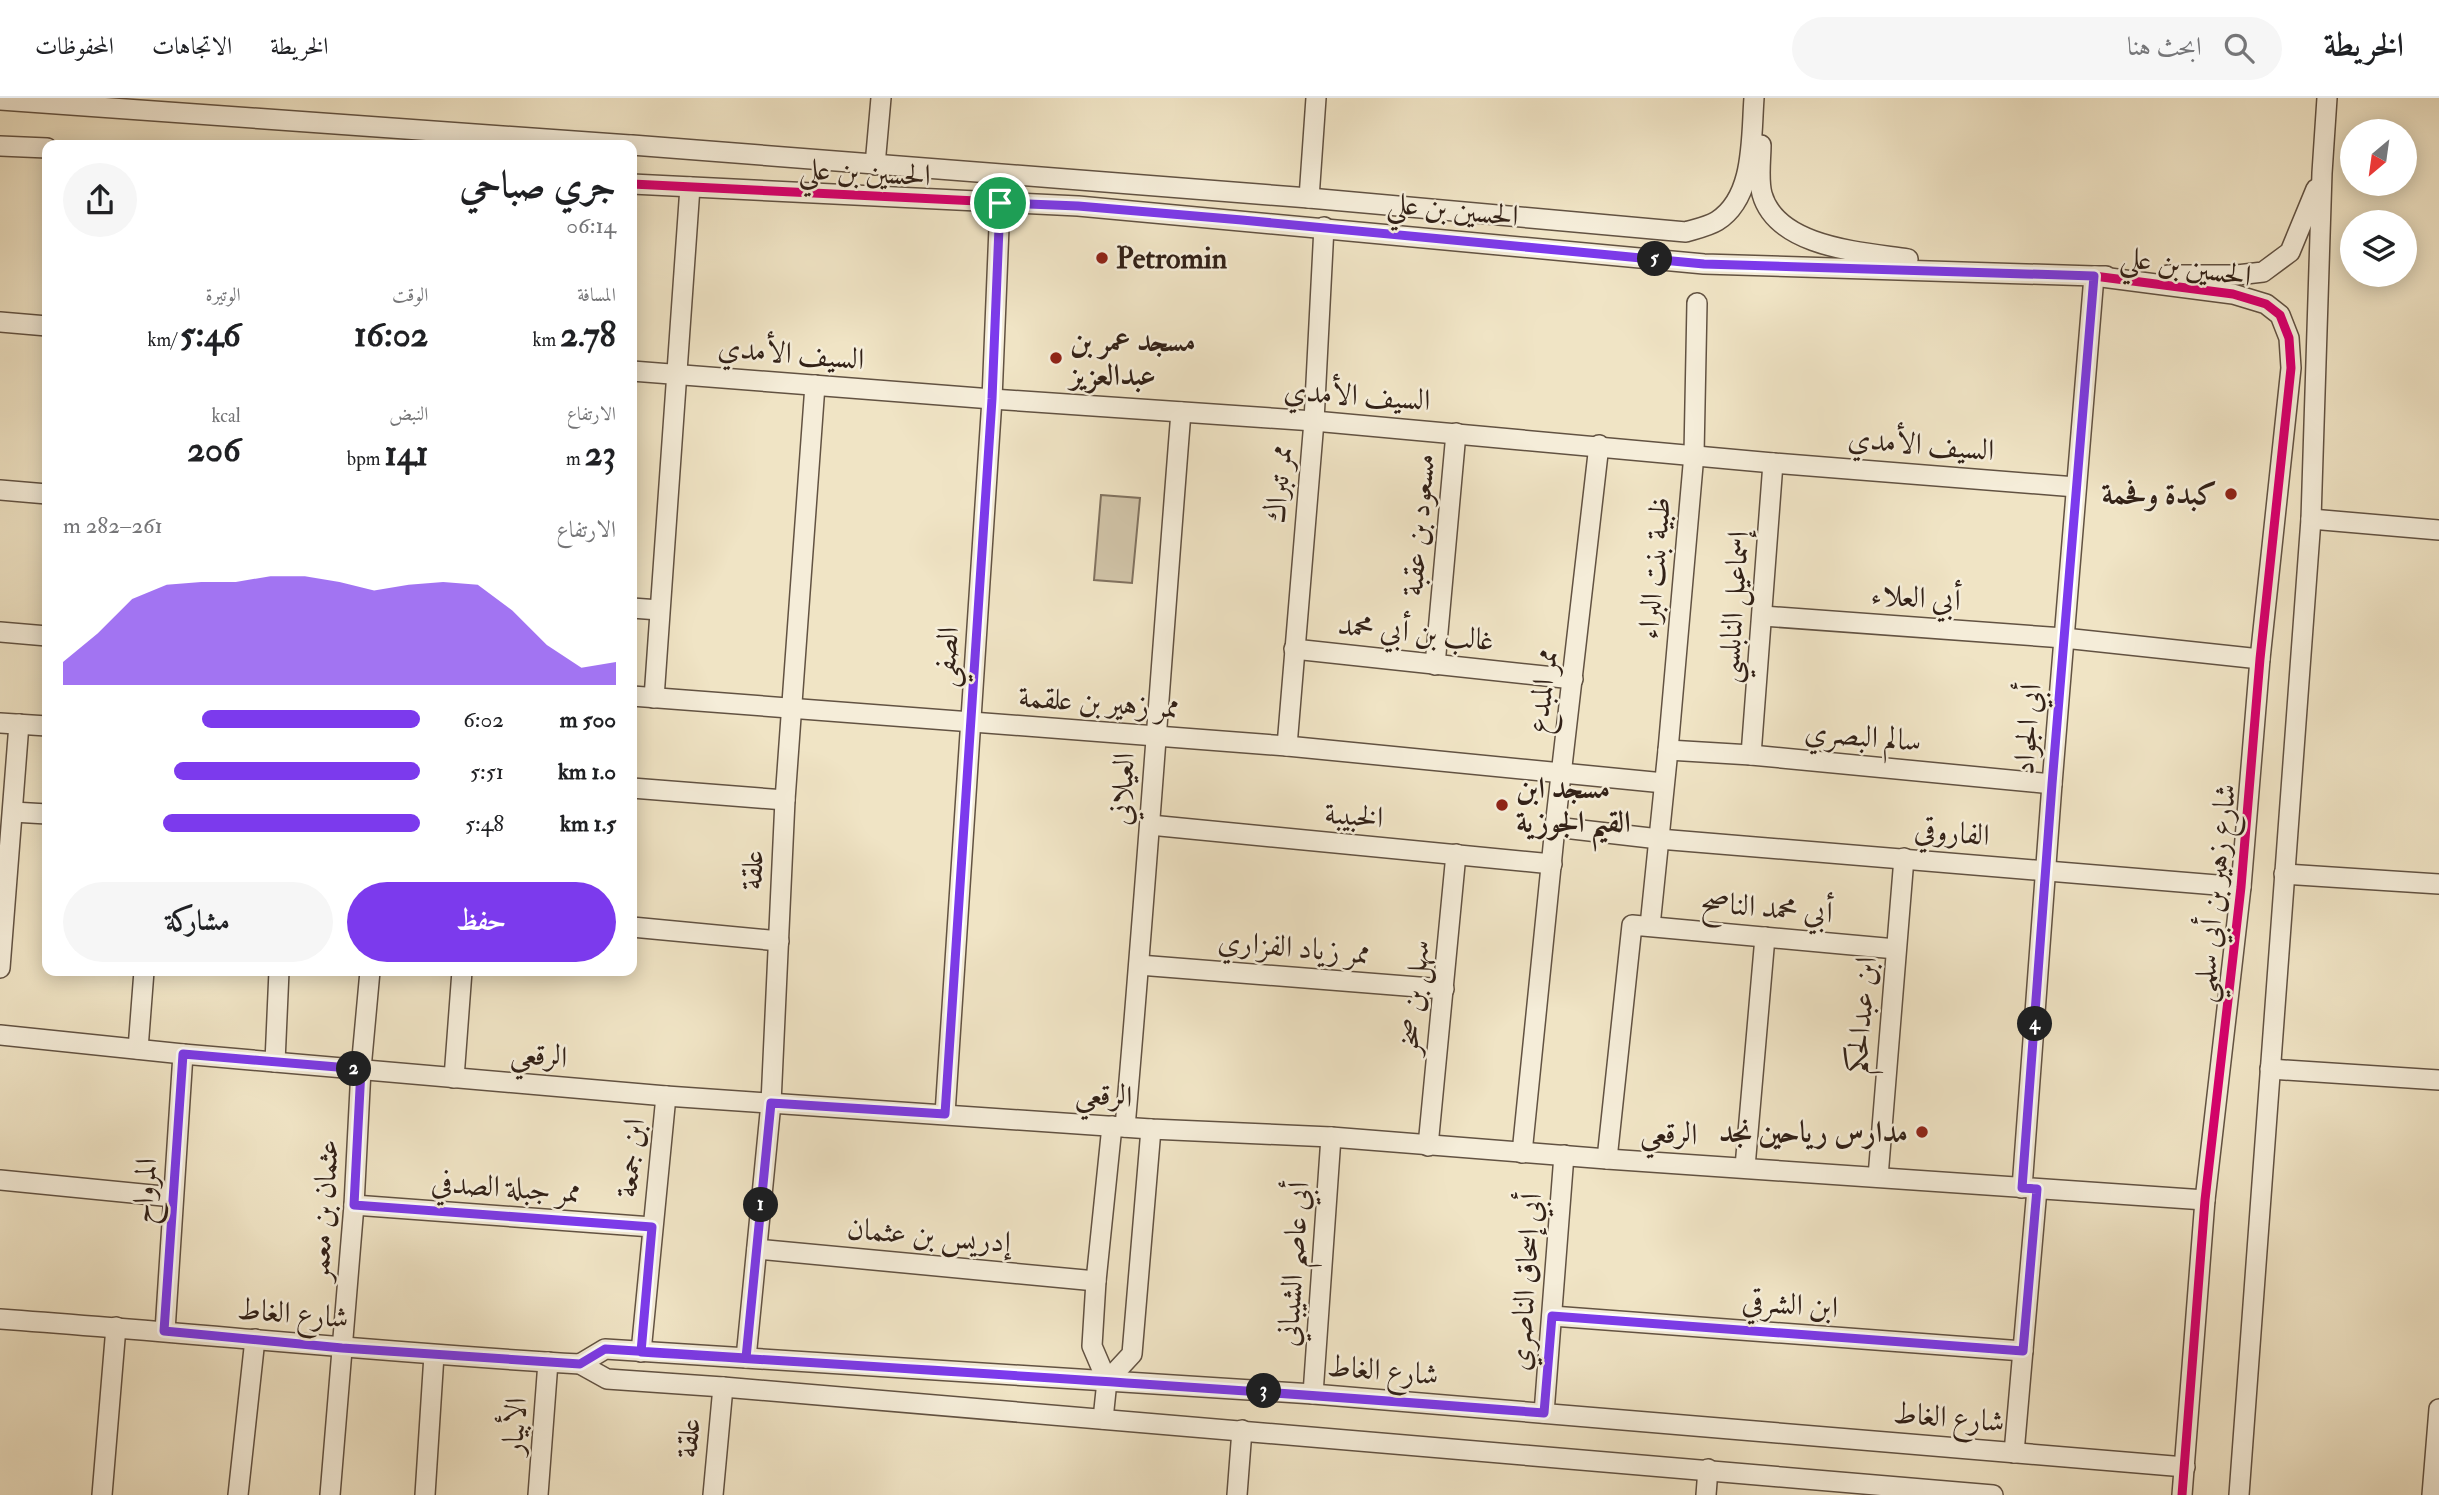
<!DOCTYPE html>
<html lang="ar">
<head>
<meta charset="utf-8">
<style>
	:root { --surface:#fff; --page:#f6f6f6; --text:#202124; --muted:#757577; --line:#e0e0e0; --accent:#7c3aed }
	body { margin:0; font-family:"IM FELL Double Pica",Amiri,serif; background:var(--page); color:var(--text); direction:rtl; height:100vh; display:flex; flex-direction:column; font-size:26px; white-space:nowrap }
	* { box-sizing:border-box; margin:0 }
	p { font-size:23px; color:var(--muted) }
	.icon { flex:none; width:38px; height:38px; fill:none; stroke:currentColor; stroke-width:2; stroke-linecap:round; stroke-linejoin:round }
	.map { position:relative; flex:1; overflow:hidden; direction:ltr }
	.drawer { position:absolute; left:42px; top:42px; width:595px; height:836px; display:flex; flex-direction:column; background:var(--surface); border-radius:14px; box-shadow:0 4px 18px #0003; direction:rtl }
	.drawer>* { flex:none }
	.needle { width:46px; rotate:209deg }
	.fabs { position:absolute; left:2340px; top:21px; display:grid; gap:14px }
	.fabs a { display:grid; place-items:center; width:77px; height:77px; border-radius:50%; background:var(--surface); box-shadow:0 4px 18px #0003; font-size:35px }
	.pin { position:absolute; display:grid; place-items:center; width:60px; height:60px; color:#fff; margin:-30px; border:4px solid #fff; border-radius:50%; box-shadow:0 2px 7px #0007 }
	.km { position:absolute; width:35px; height:35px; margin:-18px; border-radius:50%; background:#222; color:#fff; font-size:19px; line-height:35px; text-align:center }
	.round { display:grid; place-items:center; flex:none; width:74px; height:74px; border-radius:37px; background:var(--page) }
	.overview { display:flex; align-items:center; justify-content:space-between; height:119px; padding:0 21px }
	h1 { font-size:38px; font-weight:700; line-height:52px }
	.metrics { display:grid; grid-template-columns:repeat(3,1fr); gap:10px; height:119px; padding:7px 21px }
	.metrics div { display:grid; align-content:center }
	.metrics b { font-size:35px; font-weight:700 }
	.metrics small { font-size:19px; font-weight:400 }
	.metrics p { font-size:19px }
	.chart { height:196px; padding:14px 21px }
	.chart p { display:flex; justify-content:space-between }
	.chart svg { width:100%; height:126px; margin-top:7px; fill:var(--accent); opacity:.7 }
	.button { display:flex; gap:14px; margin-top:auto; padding:14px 21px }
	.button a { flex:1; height:80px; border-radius:42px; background:var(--accent); color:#fff; font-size:28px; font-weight:700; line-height:80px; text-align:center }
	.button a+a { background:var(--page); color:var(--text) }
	ul { padding:0 21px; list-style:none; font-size:23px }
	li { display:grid; grid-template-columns:112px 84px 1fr; align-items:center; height:52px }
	li i { height:18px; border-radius:9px; background:var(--accent) }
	header { display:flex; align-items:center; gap:42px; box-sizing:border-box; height:98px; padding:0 35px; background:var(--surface); border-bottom:2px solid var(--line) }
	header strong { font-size:33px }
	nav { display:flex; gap:38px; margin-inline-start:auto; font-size:24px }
	.search { width:490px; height:63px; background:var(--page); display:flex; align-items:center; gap:18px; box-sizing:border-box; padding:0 24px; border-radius:38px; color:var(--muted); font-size:26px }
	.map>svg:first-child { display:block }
	.green { fill:#d0c3a7; stroke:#81725f; stroke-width:2 }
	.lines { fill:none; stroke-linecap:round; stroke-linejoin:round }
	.minor-casing { stroke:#625242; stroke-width:22 }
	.minor { stroke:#f5edd9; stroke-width:19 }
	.cycleway-casing { stroke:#f5edd9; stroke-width:13 }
	.cycleway { stroke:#d6006c; stroke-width:9 }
	.route-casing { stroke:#fff; stroke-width:14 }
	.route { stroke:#7c3aed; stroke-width:9 }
	.poi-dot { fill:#8f2418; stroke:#f5edd9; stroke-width:2.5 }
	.labels { text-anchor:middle; stroke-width:5; stroke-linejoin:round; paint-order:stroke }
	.street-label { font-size:30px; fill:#322117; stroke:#f5edd9 }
	.poi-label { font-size:30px; font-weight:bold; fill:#322117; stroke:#f5edd9; text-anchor:start }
</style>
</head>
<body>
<header>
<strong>الخريطة</strong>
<div class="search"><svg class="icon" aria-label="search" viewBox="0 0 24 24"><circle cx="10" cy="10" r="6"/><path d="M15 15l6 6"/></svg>ابحث هنا</div>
<nav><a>الخريطة</a><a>الاتجاهات</a><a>المحفوظات</a></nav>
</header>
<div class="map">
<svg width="2439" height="1397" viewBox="0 0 2439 1397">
	<rect width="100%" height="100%" fill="#f0e4c5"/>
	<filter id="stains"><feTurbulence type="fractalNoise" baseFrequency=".00286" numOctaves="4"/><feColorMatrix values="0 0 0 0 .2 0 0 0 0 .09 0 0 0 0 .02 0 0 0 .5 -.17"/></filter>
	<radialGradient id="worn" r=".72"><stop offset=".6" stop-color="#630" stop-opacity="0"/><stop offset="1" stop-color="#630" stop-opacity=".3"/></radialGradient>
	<path class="green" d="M1101,397l39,3 -8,85 -38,-3z"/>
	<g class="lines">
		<g class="minor-casing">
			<g id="minor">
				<path d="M0,2l630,45"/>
				<path d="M632,47l677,53 377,34c10,-3 23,-6 31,-11 38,-24 34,-84 37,-123"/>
				<path d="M1761,47c0,14 -3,34 1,49 15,54 101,58 146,65"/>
				<path d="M0,48l47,2"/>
				<path d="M875,67l6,-67"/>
				<path d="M632,86l446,22 626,58 390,12 139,18 33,10 14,11 9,23 2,30 -31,291 -19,228 -36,313 -23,295"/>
				<path d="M1309,100l7,-100"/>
				<path d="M2168,177h69l26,-3 27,-20 26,-63"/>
				<path d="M0,224l47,4"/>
				<path d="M632,273l360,28 322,22 459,42 303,24"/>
				<path d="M0,392l47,4"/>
				<path d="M2311,421l128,11"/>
				<path d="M632,510l27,2"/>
				<path d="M1763,518l301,22 196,21"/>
				<path d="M0,534l47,4"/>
				<path d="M1294,551l279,30"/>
				<path d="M1435,567l21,-232"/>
				<path d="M632,598l655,50 377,37"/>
				<path d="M654,600l36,-511"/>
				<path d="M0,625l47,3"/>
				<path d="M1287,648l27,-325 10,-194"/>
				<path d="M1668,652l83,5 301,29"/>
				<path d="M1751,657l22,-292"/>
				<path d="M632,690l153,12"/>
				<path d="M13,714l34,2"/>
				<path d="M1150,727l402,39"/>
				<path d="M1555,729l104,12 582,48"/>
				<path d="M2284,776l155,10"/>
				<path d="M1650,828l18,-176 26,-296 3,-151"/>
				<path d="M632,829l147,14"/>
				<path d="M1139,867l305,24"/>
				<path d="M0,870l19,-244"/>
				<path d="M0,937l183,19 483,42 485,33 180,8 276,22 598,41"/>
				<path d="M138,951l6,-78"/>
				<path d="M275,964l4,-91"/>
				<path d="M2270,971l169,11"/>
				<path d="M454,980l8,-107"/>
				<path d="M945,1016l47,-715 8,-196"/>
				<path d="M1125,1029c21,-238 37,-477 56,-715"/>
				<path d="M1428,1048l28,-292"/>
				<path d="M1522,1055l33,-326 44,-382"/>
				<path d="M1607,1061l25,-234 264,24"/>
				<path d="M1745,1069l20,-230"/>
				<path d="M1878,1079l26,-319"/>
				<path d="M0,1082l173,17"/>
				<path d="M2022,1090l30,-404 42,-508h12"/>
				<path d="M354,1107l298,22"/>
				<path d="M757,1151l339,32"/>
				<path d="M1552,1218l471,35"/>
				<path d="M0,1221c194,14 387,34 580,45l27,15 116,8 1270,108"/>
				<path d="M165,1233l18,-277"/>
				<path d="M641,1254l25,-256"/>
				<path d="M746,1260l25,-255 14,-303 30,-415"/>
				<path d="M580,1266l25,-15 708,45 872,73"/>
				<path d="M1107,1283l25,-27 19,-225"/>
				<path d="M1313,1296l18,-257"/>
				<path d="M1544,1315l20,-258"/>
				<path d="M1103,1321l4,-38 -15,-35 4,-65 16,-155"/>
				<path d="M2014,1355l23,-264"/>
				<path d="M102,1397l14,-168"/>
				<path d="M238,1397l17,-156"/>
				<path d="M330,1397l24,-290 7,-136 9,-98"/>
				<path d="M425,1397l9,-140"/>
				<path d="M538,1397l10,-133"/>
				<path d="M713,1397l10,-108"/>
				<path d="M1237,1397l5,-65"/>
				<path d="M1706,1397l2,-26"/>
				<path d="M2239,1397l72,-976 11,-346 5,-75"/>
				<path d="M2432,1397l7,-86"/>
			</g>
		</g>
		<use href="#minor" class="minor"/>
		<g class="cycleway-casing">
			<path id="cycleway" d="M632,86l446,22 626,58 390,12 139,18 33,10 14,11 9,23 2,30 -31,291 -19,228 -36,313 -23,295"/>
		</g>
		<use href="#cycleway" class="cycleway"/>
	</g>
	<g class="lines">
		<g class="route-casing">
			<path id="route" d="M1000,105l-8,196 -47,715 -174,-11 -25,255 -141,-9 -25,15 -238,-16 -178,-17 19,-277 178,15 -7,136 298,22 -11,125c301,19 602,37 903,61l8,-97 471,35 14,-162 -15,-1 30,-404 42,-508 -390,-12 -462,-44 -164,-14 -78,-3"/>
		</g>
		<use href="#route" class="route"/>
	</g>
	<g class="poi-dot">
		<circle cx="1102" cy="160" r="7"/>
		<circle cx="1056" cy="260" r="7"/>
		<circle cx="2231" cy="396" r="7"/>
		<circle cx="1502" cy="707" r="7"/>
		<circle cx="1922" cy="1034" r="7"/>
	</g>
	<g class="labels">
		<g class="street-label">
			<text transform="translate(865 74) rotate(3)" y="10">الحسين بن علي</text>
			<text transform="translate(1453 111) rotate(6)" y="10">الحسين بن علي</text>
			<text transform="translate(2186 168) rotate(9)" y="10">الحسين بن علي</text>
			<text transform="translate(791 255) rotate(5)" y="10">السيف الأمدي</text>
			<text transform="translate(1357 297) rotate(4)" y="10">السيف الأمدي</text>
			<text transform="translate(1921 346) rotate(5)" y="10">السيف الأمدي</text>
			<text transform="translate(1278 386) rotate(-85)" y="10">ممر تبراك</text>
			<text transform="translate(1418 427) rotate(-85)" y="10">مسعود بن عقبة</text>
			<text transform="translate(1654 470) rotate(-85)" y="10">ظبية بنت البراء</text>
			<text transform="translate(1916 499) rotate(4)" y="10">أبي العلاء</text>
			<text transform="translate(1733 509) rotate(-86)" y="10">إسماعيل النابلسي</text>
			<text transform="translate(1416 534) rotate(6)" y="10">غالب بن أبي محمد</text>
			<text transform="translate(946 559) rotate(-86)" y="10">الصفي</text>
			<text transform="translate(1542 593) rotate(-83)" y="10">ممر المبدع</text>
			<text transform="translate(1099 604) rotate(4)" y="10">ممر زهير بن علقمة</text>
			<text transform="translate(2027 631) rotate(-85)" y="10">أبي الجواد</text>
			<text transform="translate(1863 638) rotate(5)" y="10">سالم البصري</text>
			<text transform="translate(1122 691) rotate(-87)" y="10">العيلاني</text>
			<text transform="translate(1354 717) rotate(5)" y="10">الخبيبة</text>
			<text transform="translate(1952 734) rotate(5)" y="10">الفاروقي</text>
			<text transform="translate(752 772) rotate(-88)" y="10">علقة</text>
			<text transform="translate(2214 795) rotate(-84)" y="10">شارع زهير بن أبي سلمي</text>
			<text transform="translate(1767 809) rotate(5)" y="10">أبي محمد الناصح</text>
			<text transform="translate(1294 849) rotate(5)" y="10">ممر زياد الفزاري</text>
			<text transform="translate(1413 899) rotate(-84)" y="10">سهل بن صخر</text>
			<text transform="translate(1861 917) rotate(-85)" y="10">ابن عبدالحكم</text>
			<text transform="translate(539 957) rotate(5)" y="10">الرقعي</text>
			<text transform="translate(1104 997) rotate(4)" y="10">الرقعي</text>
			<text transform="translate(1669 1035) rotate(3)" y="10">الرقعي</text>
			<text transform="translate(630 1060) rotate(-84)" y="10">ابن جمعة</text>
			<text transform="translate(506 1089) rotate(4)" y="10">ممر جبلة الصدفي</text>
			<text transform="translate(144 1093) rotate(-86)" y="10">المرواح</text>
			<text transform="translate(323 1112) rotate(-86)" y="10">عثمان بن معمر</text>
			<text transform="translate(929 1137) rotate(5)" y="10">إدريس بن عثمان</text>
			<text transform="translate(1293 1166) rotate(-86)" y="10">أبي عاصم الشيباني</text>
			<text transform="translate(1525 1184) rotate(-86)" y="10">أبي إسحاق الناصري</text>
			<text transform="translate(1790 1206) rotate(4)" y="10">ابن الشرقي</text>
			<text transform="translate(293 1215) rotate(5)" y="10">شارع الغاط</text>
			<text transform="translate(1383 1272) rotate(5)" y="10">شارع الغاط</text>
			<text transform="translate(1949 1319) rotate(5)" y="10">شارع الغاط</text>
			<text transform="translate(514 1328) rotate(-86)" y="10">الأبيار</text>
			<text transform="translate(688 1340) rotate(-85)" y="10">علقة</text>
		</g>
		<g class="poi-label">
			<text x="1116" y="170">Petromin</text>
			<text x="1070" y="253">مسجد عمر بن<tspan x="1070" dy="34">عبدالعزيز</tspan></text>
			<text x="2217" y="406" text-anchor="end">كبدة وفحمة</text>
			<text x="1516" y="700">مسجد ابن<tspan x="1516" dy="34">القيم الجوزية</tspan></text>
			<text x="1908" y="1044" text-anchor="end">مدارس رياحين نجد</text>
		</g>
	</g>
	<rect width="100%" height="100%" filter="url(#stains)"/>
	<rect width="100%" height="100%" fill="url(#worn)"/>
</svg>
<div class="fabs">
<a><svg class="needle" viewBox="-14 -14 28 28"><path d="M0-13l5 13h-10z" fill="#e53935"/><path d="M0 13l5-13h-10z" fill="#757577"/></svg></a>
<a><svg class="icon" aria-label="layers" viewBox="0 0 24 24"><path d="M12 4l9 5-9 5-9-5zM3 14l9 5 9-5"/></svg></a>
</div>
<div class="pin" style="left:1000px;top:105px;background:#1e9e55"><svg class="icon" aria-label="arrive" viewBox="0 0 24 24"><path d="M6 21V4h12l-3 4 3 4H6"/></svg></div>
<b class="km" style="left:761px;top:1107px">1</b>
<b class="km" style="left:354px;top:971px">2</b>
<b class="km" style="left:1264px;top:1293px">3</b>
<b class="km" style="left:2035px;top:926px">4</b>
<b class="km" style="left:1655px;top:161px">5</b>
<section class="drawer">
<div class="overview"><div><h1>جري صباحي</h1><p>06:14</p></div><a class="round"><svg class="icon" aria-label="share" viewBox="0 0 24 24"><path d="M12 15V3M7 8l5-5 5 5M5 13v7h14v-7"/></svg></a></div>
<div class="metrics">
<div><p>المسافة</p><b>2.78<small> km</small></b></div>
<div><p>الوقت</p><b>16:02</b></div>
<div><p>الوتيرة</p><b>5:46<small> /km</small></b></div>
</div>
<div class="metrics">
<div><p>الارتفاع</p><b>23<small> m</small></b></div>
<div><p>النبض</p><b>141<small> bpm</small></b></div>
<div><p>kcal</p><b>206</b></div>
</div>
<div class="chart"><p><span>الارتفاع</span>261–282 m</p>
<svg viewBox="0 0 160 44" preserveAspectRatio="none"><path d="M0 44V36L10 26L20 14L30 9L40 8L50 8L60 6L70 6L80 8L90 11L100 9L110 8L120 9L130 18L140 30L150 38L160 36V44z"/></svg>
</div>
<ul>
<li><b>500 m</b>6:02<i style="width:61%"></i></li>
<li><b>1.0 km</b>5:51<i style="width:69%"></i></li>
<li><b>1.5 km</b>5:48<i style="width:72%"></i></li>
</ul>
<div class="button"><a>حفظ</a><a>مشاركة</a></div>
</section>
</div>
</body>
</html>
